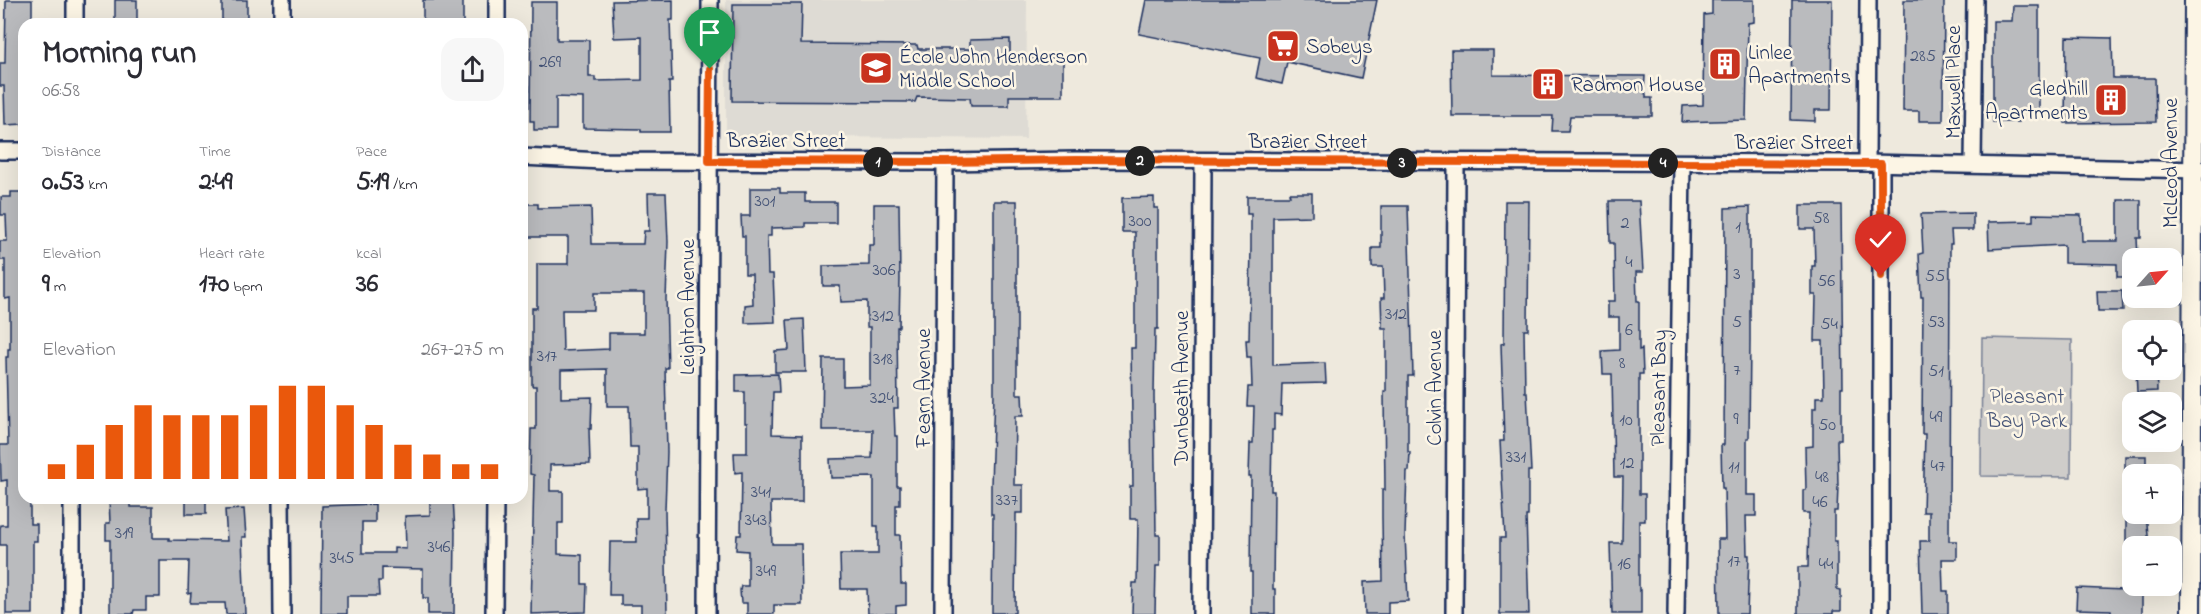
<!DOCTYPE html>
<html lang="en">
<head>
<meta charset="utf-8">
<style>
	:root { --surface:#fff; --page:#f7f7f7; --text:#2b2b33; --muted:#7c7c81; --accent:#ea580c }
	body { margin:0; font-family:"Indie Flower",sans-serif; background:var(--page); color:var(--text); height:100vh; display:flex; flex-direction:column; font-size:22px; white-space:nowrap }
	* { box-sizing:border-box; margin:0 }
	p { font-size:20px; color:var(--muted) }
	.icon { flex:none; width:33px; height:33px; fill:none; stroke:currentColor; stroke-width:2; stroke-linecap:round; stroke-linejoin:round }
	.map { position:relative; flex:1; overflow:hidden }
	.panel { position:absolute; left:18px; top:18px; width:510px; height:486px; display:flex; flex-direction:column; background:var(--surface); border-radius:18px; box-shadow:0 6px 24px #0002 }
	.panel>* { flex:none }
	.needle { width:39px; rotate:63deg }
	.tools { position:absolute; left:2122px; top:248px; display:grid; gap:12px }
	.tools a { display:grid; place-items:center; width:60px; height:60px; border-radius:12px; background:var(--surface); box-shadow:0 6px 24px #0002; font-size:30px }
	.pin { position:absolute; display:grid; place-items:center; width:51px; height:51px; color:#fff; margin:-62px -26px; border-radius:50% 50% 50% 0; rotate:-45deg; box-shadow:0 0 6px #0007 }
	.pin .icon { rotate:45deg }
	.km { position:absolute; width:30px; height:30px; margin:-15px; border-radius:50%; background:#222; color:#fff; font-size:16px; line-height:30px; text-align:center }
	.round { display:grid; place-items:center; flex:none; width:63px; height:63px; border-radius:18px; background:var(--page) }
	.head { display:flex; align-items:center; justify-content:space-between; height:102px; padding:0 24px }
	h1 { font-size:33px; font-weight:700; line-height:45px }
	.metrics { display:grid; grid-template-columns:repeat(3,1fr); gap:9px; height:102px; padding:6px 24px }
	.metrics div { display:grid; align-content:center }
	.metrics b { font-size:26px; font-weight:700 }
	.metrics small { font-size:16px; font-weight:400 }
	.metrics p { font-size:16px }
	.chart { height:168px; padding:12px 24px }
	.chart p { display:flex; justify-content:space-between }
	.chart svg { width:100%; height:108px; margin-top:6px; stroke:var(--accent); stroke-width:6 }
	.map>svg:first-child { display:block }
	.built { fill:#dedbd4 }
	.green { fill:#cfcdca; stroke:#757e94; stroke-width:1.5 }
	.building { fill:#babbbe; stroke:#1b2f5e; stroke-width:1.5; fill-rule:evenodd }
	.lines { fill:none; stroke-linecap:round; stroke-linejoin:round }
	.minor-casing { stroke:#1b2f5e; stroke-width:20 }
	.tertiary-casing { stroke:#1b2f5e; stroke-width:22 }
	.minor { stroke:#fcf5e5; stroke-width:15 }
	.tertiary { stroke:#fcf5e5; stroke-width:18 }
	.route-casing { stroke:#fff; stroke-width:12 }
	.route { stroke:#ea580c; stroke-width:8 }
	.labels { text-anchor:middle; stroke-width:5; stroke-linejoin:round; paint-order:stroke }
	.number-label { font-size:18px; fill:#435276 }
	.poi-label { font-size:21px; fill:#1b2f5e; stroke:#fcf5e5; text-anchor:start }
	.street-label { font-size:21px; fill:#1b2f5e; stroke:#fcf5e5 }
	.park-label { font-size:21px; fill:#485679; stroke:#fcf5e5 }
</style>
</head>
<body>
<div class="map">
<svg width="2201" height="614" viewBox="0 0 2201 614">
	<rect width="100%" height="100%" fill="#eee9dd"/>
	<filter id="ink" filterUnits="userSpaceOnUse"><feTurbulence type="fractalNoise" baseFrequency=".0167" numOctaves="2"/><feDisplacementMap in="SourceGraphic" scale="12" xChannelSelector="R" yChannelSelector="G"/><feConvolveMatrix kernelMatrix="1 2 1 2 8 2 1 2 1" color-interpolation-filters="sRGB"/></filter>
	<g filter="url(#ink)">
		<path class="built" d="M726,0h301l-1,139 -300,-3z"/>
		<path class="green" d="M1982,338l90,2 -1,137 -90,-1z"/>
		<g class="building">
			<path d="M6,0h26v24h-8v100l-19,1 -1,-39h-4v-23h5z"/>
			<rect x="115" y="0" width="22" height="24"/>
			<rect x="222" y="0" width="25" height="24"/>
			<rect x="423" y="0" width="40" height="24"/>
			<path d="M673,0v20h-3l2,62h-3l1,50h-29v-3l-58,-1v-30l-27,-1v33h-22v-9h-4l1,-119h26v38h32v37h6v4l47,-1v-43l-28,1 -2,-37z"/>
			<path d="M1146,0h231l-16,78 -74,-16 -5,22 -26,-6 4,-20 -121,-24z"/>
			<path d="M1712,0h42v22l-6,1 -2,97 -64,2 1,-16 20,-1 1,-90 8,-1z"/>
			<path d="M1792,0h40l-1,110h-16v11l-24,-1z"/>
			<path d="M1904,0h40l-1,121h-24v-10h-16z"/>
			<path d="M733,4h69l-1,40 116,1 1,4h52v-9l40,-1v18l53,1v38h-54v10h-38l-1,-8 -53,-1 -2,5 -183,-1z"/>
			<path d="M2013,6h26v104h-20v12h-26v-101h19z"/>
			<path d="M2066,37l46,1 1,40h42l1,44 -91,1z"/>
			<path d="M1451,50h42v25l152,1 -1,17 2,1v4h6v18h-82l-2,15h-16l1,-15h-101z"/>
			<path d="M750,188h30v5h25v9h31v21h-31v4l-34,1v8h-4l1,38h5l2,48 -30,1v-18l8,-1 -1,-30h-7v-38h-3l-1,-20h9z"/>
			<path d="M11,192h13v306h6v26h7v17h-4v73h-27v-69h-6v-17l1,-3h6v-45l-6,1 -1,-36h8l-2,-88h2v-8h2v-51l-5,1v-39h-5v-19h7l-1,-26h-5v-18h10z"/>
			<path d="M648,193h18l2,49 -2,57 2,69h-3l2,84 -2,58 2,104h-26v-9h-20v-10h-12l1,-53h27l-1,-24h11v-30l-9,1v-42h-8l-1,-41h-22v-37l-46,1v28l31,-1 -1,32h-2l1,35 -40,1v26h13v32h-5v31l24,1v29h5l-1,28 -55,2 3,-139 -4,-1 1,-45h5v-43h-4v-78h5v-44h31v-27h-46v-33h16v4l53,-1 1,37h51l1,-13h5zM594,293h50v40h-35v16l-46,2 -1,-41h32z"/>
			<path d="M1289,193h23v23l-39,1v148l52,-2 1,20 -44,1 -1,31 -7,-1v16h-2l-1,61h3l-1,98h2v25h-23v-42h-2l1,-96h-2l1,-33h3l1,-37h-7l1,-19h4l-1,-30h-4l-1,-17h3l2,-92v-34h-4v-18h43z"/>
			<path d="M1154,197v11h4v121h-3l-1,67 2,139h4v31h-4l-1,48h-23l1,-31h4l1,-64h-8v-33h3l-2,-138h4v-116h-13v-34z"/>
			<path d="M2118,200h23v38h-4l1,20h-5v19h-16v-13l-53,-1v-18l-75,4 -1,-27 45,-1v-7l48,1 1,26h36z"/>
			<path d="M994,201h23v193h5l1,22h-8l-1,69h9v28h-7l-1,100h-23l1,-99h-2v-29l3,-91z"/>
			<path d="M1505,201h24l-1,129h-4l1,62h2l4,79h-3v45h-2l3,98h-29v-76h5l-5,-97h4l-3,-97 3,-1z"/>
			<path d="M1609,201h30l4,71h-7l1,29h2v49l3,-1 1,25h-4v120h6v27h-6v70l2,-1v24h-29l-2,-71h12l1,-66h-9l-2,-103h-9l-1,-23 17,-1v-33h-11v-16h7l-1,-58h-4z"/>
			<path d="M874,204h25l1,75 -1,48h-2l1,81h-4l1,28h2v50h3v19h-4v30h4l1,49h5v21l-10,1v8h-28l-1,-25h-26l-1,-35h38v-28h-4v-49l-43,1 -1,-19 42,-1 1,-28h-51l1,-71h20v27l27,-1v-58h-3v-26l-26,1 -1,-16h-17v-20l46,-1v-20h5z"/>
			<path d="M1800,205h41l2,183h-2v52h-4l1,46 -1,25h-3v30h3v48l4,1v21h-8v3h-35v-47h10l1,-54h-6v-23h3l-1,-43 8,-1v-38h3v-11h8l-1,-56h-8l1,-46h-4v-29h3l-1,-37h-14z"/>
			<path d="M1381,206h27l5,170h-5v76h2l-1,19h-2l-2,64 3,66 -20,1v12h-23l-1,-32 19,-1 -1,-63v-28h3l-1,-98h2v-64h-4l-1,-30h3l-1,-31h-11v-19h9z"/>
			<path d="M1750,207v133l-1,98h-2v57h9v21h-10l1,39h2l-2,59h-28l-1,-75h7l-1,-51h-2l-1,-43h3l1,-237z"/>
			<path d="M1973,213v17h-22l1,14h-2l-1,297h8v18h-15l1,32h5v23h-26l-2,-73h9v-29h-6l2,-78h-3l1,-137h-2l-2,-43 4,-1 -2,-39z"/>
			<path d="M2097,291h25l1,20h-25z"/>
			<path d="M804,319l2,53h-31v-21l14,-1 -2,-30z"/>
			<path d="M2136,369h20l1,22 -20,1z"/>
			<path d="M778,374l1,18h-6l-1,42 30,1v67h-31l1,42h29l1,61h-28v9h-27v-11h-6l-1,-13 1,-4h7v-35l-12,-1 1,-15h4l1,-63 -7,1 -1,-20h13v-30h-2v-31h-9v-17z"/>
			<rect x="2125" y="456" width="21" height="18"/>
			<path d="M109,498h22v9h22v31h16v2l58,1 -2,-31 19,-1 2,28h-4l3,77h-19l-1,-11h-35l1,-10 -3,1 1,-33h-29v36h-14v13h-12l-1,4h-23v-74h-4v-17h4z"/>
			<path d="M430,498h23l2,34 -1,82h-26v-16h-5v-29l-41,-1v13h-4l1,15h-32v18h-26l1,-108 53,-2v18h-13v31h32v-5l12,1 -1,-33 25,-1z"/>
			<rect x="186" y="499" width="20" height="15"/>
			<path d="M2126,513h20l3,33h-23z"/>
			<path d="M2125,585h17v29h-31v-4l-35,-1 1,-21 47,2z"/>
		</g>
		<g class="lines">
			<g class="minor-casing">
				<g id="minor">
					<path d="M75,24v-24"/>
					<path d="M282,24v-24"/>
					<path d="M497,24v-24"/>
					<path d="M0,151h24"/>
					<path d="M522,157l80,4 343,1 131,-2 791,3 334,7"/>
					<path d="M1867,163l1,-163"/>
					<path d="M1881,164v450"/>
					<path d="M1973,164l2,-164"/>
					<path d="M281,498l1,116"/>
					<path d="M72,614v-116"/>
					<path d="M494,614l1,-116"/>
					<path d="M707,614l3,-614"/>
					<path d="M943,614l2,-452"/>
					<path d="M1201,614l2,-452"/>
					<path d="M1454,614l2,-451"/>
					<path d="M1676,614l6,-451"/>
				</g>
			</g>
			<g class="tertiary-casing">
				<path id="tertiary" d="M2191,614l3,-614"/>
			</g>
			<use href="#minor" class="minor"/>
			<use href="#tertiary" class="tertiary"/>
		</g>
	</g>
	<g class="lines" filter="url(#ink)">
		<g class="route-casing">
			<path id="route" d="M710,69l-1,92 236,1 131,-2 805,4v112"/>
		</g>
		<use href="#route" class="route"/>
	</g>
	<defs>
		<g id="supermarket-square" transform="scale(1.725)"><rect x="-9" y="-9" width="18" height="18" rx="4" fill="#c8321e" stroke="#fcf5e5"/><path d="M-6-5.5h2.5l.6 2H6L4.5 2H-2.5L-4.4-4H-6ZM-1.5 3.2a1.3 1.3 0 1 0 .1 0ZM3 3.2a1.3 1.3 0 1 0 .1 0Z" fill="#fff"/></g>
		<g id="building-square" transform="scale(1.725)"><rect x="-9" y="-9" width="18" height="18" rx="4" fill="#c8321e" stroke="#fcf5e5"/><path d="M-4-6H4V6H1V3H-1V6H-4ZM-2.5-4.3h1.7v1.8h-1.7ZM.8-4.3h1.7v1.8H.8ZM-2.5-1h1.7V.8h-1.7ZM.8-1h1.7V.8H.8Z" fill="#fff"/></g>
		<g id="school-square" transform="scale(1.725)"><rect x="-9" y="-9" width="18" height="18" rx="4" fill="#c8321e" stroke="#fcf5e5"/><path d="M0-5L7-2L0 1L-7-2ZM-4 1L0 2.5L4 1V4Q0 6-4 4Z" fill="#fff"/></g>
	</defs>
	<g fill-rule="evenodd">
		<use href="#supermarket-square" x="1283" y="46"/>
		<use href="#building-square" x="1725" y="64"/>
		<use href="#school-square" x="876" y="68"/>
		<use href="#building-square" x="1548" y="84"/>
		<use href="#building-square" x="2111" y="100"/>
	</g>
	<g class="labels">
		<g class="number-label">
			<text x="1923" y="61">285</text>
			<text x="550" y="67">269</text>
			<text x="765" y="206">301</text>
			<text x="1821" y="223">58</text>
			<text x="1140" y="226">300</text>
			<text x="1625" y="228">2</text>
			<text x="1738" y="232">1</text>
			<text x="1629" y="267">4</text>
			<text x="884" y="275">306</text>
			<text x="1737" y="279">3</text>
			<text x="1935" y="281">55</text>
			<text x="1826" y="286">56</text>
			<text x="1396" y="319">312</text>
			<text x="883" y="321">312</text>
			<text x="1737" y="327">5</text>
			<text x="1936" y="327">53</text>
			<text x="1829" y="329">54</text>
			<text x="1629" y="335">6</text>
			<text x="547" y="361">317</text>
			<text x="883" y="364">318</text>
			<text x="1622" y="368">8</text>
			<text x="1737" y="375">7</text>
			<text x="1936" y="376">51</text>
			<text x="882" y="403">324</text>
			<text x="1936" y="422">49</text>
			<text x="1736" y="424">9</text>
			<text x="1626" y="425">10</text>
			<text x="1827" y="430">50</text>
			<text x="1516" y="462">331</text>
			<text x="1627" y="468">12</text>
			<text x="1938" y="471">47</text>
			<text x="1734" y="472">11</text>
			<text x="1822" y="482">48</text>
			<text x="761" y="497">341</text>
			<text x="1007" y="505">337</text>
			<text x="1820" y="507">46</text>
			<text x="756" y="525">343</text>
			<text x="124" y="538">319</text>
			<text x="439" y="552">346</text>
			<text x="342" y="563">345</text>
			<text x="1734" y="566">17</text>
			<text x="1624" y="569">16</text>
			<text x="1826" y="569">44</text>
			<text x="766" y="576">349</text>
		</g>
		<g class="poi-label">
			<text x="1306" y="53">Sobeys</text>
			<text x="1748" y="59">Linlee<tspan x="1748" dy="24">Apartments</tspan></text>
			<text x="899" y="63">École John Henderson<tspan x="899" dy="24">Middle School</tspan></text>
			<text x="1571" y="91">Radmon House</text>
			<text x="2088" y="95" text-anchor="end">Gledhill<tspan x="2088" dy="24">Apartments</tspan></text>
		</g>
		<g class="street-label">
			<text transform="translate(1953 82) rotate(-90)" y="7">Maxwell Place</text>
			<text x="786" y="147">Brazier Street</text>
			<text x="1308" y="148">Brazier Street</text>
			<text x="1794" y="149">Brazier Street</text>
			<text transform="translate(2170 163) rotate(-90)" y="7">McLeod Avenue</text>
			<text transform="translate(687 307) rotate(-90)" y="7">Leighton Avenue</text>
			<text transform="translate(923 388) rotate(-90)" y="7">Fearn Avenue</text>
			<text transform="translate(1181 388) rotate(-90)" y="7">Dunbeath Avenue</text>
			<text transform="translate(1434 388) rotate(-90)" y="7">Colvin Avenue</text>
			<text transform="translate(1658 388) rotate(-89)" y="7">Pleasant Bay</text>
		</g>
		<g class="park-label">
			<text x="2027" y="403">Pleasant<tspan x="2027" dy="24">Bay Park</tspan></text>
		</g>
	</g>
</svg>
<div class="tools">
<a><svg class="needle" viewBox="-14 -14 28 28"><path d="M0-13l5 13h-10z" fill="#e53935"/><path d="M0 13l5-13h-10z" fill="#7c7c81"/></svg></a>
<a><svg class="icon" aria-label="locate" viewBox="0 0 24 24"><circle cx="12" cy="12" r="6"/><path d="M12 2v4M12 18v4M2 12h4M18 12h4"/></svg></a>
<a><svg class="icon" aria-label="layers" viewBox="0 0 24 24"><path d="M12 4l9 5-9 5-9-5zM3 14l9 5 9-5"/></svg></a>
<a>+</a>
<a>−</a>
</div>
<div class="pin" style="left:710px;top:69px;background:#1e9e55"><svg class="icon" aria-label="arrive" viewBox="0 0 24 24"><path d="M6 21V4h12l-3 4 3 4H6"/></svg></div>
<div class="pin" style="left:1881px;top:276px;background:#d93025"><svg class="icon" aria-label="check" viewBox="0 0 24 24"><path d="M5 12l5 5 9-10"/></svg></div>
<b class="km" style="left:878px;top:162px">1</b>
<b class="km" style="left:1140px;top:161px">2</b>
<b class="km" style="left:1402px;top:163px">3</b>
<b class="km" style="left:1663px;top:163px">4</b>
<section class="panel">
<div class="head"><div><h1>Morning run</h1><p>06:58</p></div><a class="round"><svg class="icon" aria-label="share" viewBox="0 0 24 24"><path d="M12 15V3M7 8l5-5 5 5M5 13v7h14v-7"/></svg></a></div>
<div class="metrics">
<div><p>Distance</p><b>0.53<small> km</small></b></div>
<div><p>Time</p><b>2:49</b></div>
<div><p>Pace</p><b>5:19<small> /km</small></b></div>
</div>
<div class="metrics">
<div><p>Elevation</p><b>9<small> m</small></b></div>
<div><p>Heart rate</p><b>170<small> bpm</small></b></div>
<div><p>kcal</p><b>36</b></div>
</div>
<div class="chart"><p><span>Elevation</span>267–275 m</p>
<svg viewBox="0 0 160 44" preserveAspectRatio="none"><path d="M5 44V38M15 44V30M25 44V22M35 44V14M45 44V18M55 44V18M65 44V18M75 44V14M85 44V6M95 44V6M105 44V14M115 44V22M125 44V30M135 44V34M145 44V38M155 44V38"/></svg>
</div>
</section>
</div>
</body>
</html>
